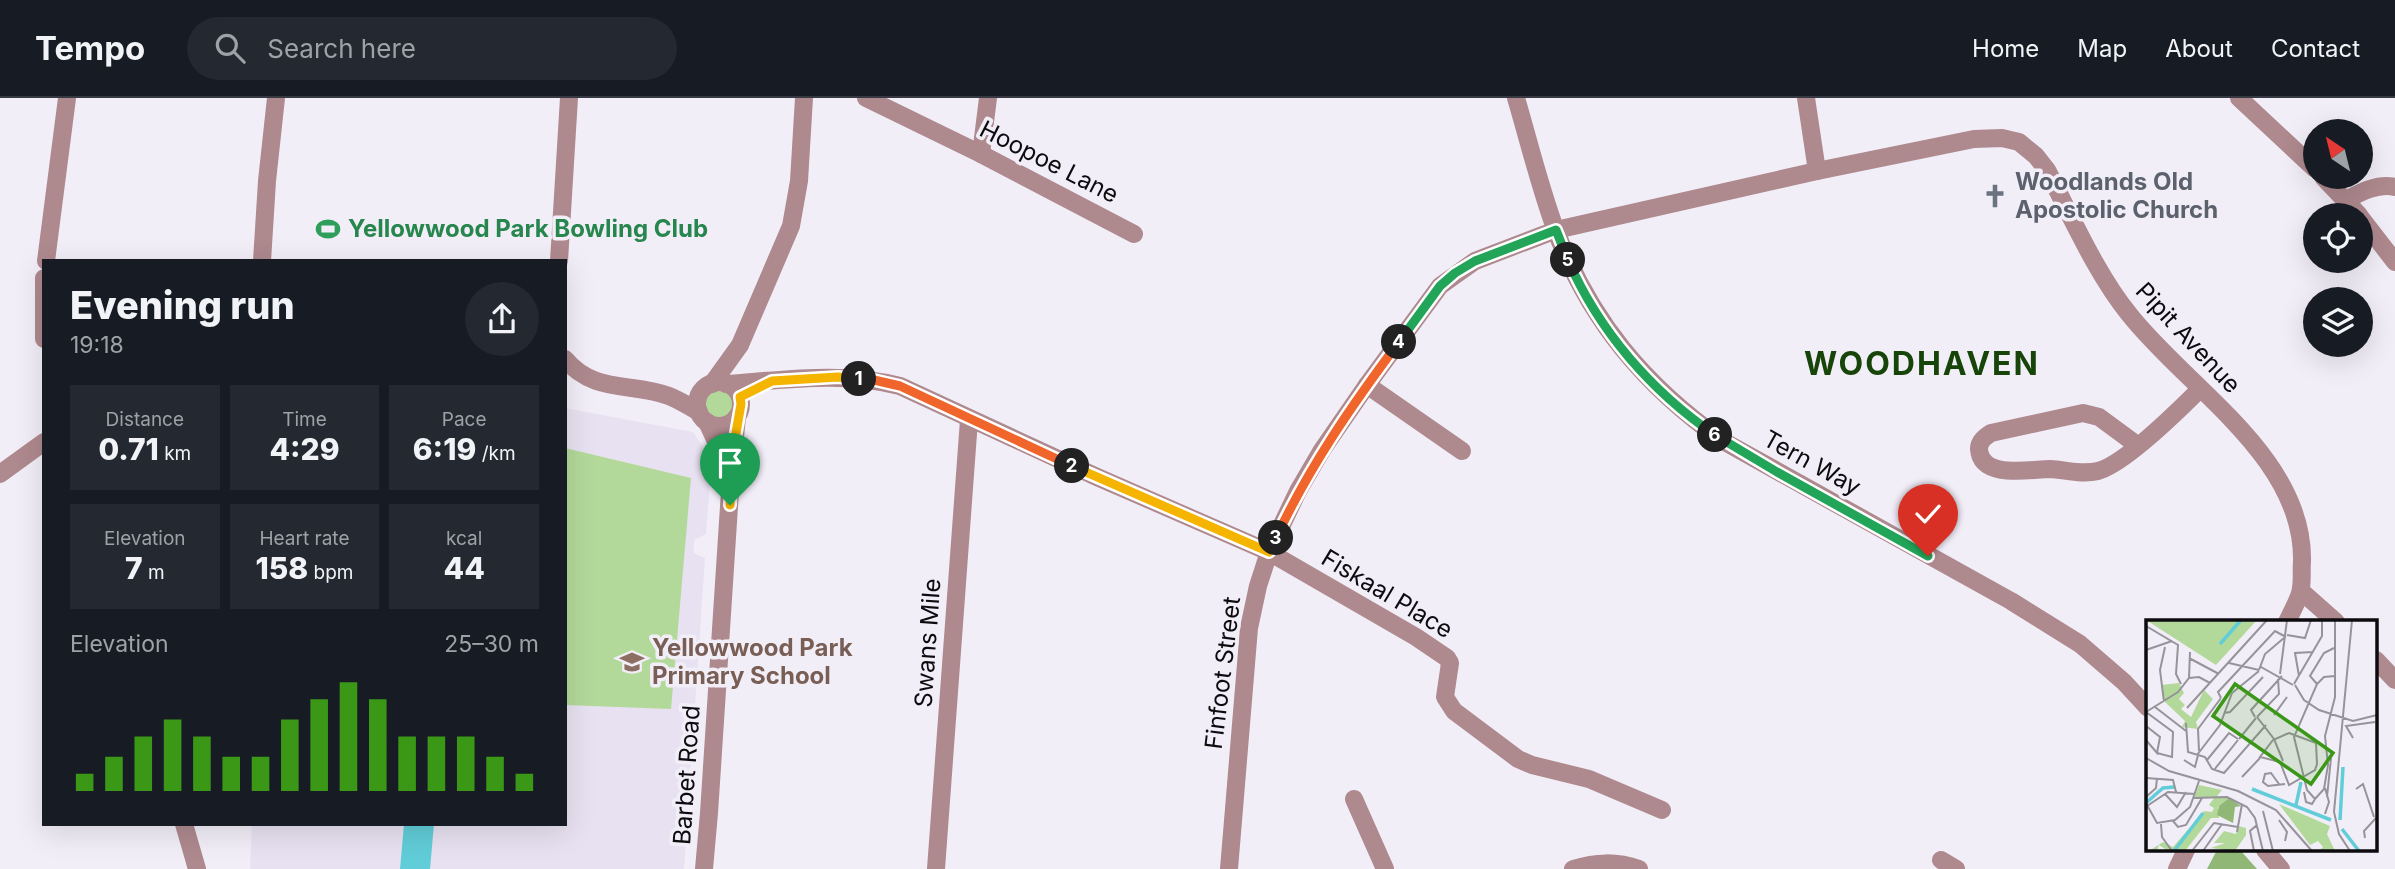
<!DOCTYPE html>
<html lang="en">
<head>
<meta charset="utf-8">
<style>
	:root { --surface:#171b24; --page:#242831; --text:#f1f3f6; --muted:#9ea1a6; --line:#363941; --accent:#3b9817 }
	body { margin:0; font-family:Inter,sans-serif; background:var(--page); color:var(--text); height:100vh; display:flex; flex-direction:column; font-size:26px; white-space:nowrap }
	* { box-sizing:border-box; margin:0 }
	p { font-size:23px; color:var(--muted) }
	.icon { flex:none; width:38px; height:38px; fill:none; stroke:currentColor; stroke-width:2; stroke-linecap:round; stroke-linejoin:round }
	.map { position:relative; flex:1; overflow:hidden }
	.drawer { position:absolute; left:42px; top:161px; width:525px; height:567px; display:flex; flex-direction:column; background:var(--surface); border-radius:0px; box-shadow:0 7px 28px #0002 }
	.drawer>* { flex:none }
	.needle { width:46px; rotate:325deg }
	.buttons { position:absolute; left:2303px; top:21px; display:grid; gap:14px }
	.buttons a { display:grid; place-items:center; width:70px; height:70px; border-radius:50%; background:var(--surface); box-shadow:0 7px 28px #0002; font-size:35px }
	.pin { position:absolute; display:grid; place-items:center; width:60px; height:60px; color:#fff; margin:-72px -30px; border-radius:50% 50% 50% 0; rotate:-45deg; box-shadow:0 0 7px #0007 }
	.pin .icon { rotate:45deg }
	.km { position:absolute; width:35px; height:35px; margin:-18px; border-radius:50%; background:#222; color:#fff; font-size:19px; line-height:35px; text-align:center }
	.round { display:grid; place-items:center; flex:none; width:74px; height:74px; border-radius:37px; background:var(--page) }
	.summary { display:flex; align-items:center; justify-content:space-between; height:119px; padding:0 28px }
	h1 { font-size:38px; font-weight:800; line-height:52px }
	.figures { display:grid; grid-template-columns:repeat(3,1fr); gap:10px; height:119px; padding:7px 28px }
	.figures div { display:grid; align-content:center; border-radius:0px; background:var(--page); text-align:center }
	.figures b { font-size:30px; font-weight:800 }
	.figures small { font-size:19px; font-weight:400 }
	.figures p { font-size:19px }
	.chart { height:196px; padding:14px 28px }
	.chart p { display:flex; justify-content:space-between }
	.chart svg { width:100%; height:126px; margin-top:7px; stroke:var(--accent); stroke-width:6 }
	header { display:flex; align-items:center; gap:42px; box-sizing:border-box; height:98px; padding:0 35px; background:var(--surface); border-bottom:2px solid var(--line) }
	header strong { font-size:33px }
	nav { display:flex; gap:38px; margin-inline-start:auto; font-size:24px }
	.search { width:490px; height:63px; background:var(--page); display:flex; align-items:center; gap:18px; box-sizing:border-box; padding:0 24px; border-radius:38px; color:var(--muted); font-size:26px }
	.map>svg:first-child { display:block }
	.built { fill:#e8e1f1 }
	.green { fill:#b3d99a }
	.forest { fill:#90b775 }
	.water { fill:#61cdd8 }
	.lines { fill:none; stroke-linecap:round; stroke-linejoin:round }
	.street { stroke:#ae898e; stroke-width:18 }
	.split-1-casing { stroke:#fff; stroke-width:14 }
	.split-2-casing { stroke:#fff; stroke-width:14 }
	.split-3-casing { stroke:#fff; stroke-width:14 }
	.split-4-casing { stroke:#fff; stroke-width:14 }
	.split-5-casing { stroke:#fff; stroke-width:14 }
	.split-6-casing { stroke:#fff; stroke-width:14 }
	.split-7-casing { stroke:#fff; stroke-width:14 }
	.split-1 { stroke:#f5b400; stroke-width:9 }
	.split-2 { stroke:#f0652b; stroke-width:9 }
	.split-3 { stroke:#f5b400; stroke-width:9 }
	.split-4 { stroke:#f0652b; stroke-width:9 }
	.split-5 { stroke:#22a559; stroke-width:9 }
	.split-6 { stroke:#22a559; stroke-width:9 }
	.split-7 { stroke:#22a559; stroke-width:9 }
	.labels { text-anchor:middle; stroke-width:7; stroke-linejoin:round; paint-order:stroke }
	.street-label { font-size:24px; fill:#0c0b0e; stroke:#f2eef8 }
	.worship-label { font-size:24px; font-weight:bold; fill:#5b616d; stroke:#f2eef8; text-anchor:start }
	.leisure-label { font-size:24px; font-weight:bold; fill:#27864d; stroke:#f2eef8; text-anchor:start }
	.education-label { font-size:24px; font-weight:bold; fill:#785e54; stroke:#f2eef8; text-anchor:start }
	.district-label { font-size:32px; font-weight:bold; letter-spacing:2px; fill:#174408; stroke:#f2eef8 }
	.inset-river { fill:none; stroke:#61cdd8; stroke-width:3.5 }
	.inset-road { fill:none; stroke:#96939a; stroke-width:2 }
	.view { fill:#3b9817; fill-opacity:0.15; stroke:#3b9817; stroke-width:3.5 }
	.inset-edge { fill:none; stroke:#0c0b0e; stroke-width:3.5 }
</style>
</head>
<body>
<header>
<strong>Tempo</strong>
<div class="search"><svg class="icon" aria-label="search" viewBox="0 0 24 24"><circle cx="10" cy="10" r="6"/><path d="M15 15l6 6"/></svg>Search here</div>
<nav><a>Home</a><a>Map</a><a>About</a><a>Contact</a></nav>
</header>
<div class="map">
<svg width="2395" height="771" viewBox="0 0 2395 771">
	<rect width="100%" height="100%" fill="#f2eef8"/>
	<path class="built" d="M565,310l128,24 19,28 -6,74 -12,6v13l11,5 -14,208 -9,12 -2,51 7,1 -3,39h-434l2,-45h313z"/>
	<g class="green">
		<circle cx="720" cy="307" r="15"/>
		<path d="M565,350l126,30 -20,231 -106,-4z"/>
	</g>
	<path class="forest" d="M2217,752h23l17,19h-50z"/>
	<path class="water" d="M404,726h30l-4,45h-30z"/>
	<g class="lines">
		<g class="street">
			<path d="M866,0l115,56 153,80"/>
			<path d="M1516,0c13,44 24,90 40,133 34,90 89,155 167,210l288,160 69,43 44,38 24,26"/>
			<path d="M1806,0l11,73"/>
			<path d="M2239,0l76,71"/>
			<path d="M981,56l7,-56"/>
			<path d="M2323,79l36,38"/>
			<path d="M2346,102c15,-8 32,-17 49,-13"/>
			<path d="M2361,120l34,44"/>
			<path d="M46,163l21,-163"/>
			<path d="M262,163l5,-80 9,-83"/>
			<path d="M559,163l10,-163"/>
			<path d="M44,180v61"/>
			<path d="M565,261c29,35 67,23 104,37 10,4 20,10 30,16"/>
			<circle cx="719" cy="306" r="22"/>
			<path d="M712,286l28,-39 51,-119 8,-45 5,-83"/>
			<path d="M726,286c58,-4 117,-13 174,2l197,91 172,75 147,85 31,21 3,5 -5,34 9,14 64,48 14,6 57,14 73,31"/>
			<path d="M1367,287l95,66"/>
			<path d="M707,324l23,50"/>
			<path d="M2137,347l-38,-28 -16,-4 -92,20c-6,4 -12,8 -12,16 2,31 52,20 71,20 16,1 32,6 48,2 26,-7 81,-61 101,-81"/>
			<path d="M0,376l44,-32"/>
			<path d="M2301,493l35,31"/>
			<path d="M2376,562l19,20"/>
			<path d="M1354,701l31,70"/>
			<path d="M184,726l13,45"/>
			<path d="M2265,752l16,19"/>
			<path d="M1941,762l15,9"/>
			<path d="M704,771l5,-56 22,-337 6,-59"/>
			<path d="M936,771l33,-449"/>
			<path d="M1229,771l20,-241 9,-42 11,-34 29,-61 24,-41 45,-65 73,-99 35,-25 81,-31 261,-59 157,-32 28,-1 17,4 17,14 11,14c24,46 50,105 82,144 58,74 175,143 173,247 -1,10 1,22 -2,32 -3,10 -9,20 -13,29"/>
			<path d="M1573,771c23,-7 43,-8 66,0"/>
			<path d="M2177,771l9,-19"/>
		</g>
	</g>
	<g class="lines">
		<g class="split-1-casing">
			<path id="split-1" d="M730,407l3,-55 8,-46 -1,-7 32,-16 66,-4 21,2"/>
		</g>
		<g class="split-2-casing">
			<path id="split-2" d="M859,281l15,1 26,6 172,80"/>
		</g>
		<g class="split-3-casing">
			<path id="split-3" d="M1072,368l197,86 7,-14"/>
		</g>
		<g class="split-4-casing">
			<path id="split-4" d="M1276,440c33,-71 76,-133 123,-196"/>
		</g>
		<g class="split-5-casing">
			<path id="split-5" d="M1399,244l41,-56 15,-13 20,-12 81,-31 12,30"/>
		</g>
		<g class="split-6-casing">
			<path id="split-6" d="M1568,162c31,71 83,131 147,175"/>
		</g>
		<g class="split-7-casing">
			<path id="split-7" d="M1715,337l62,37 151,84"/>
		</g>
		<use href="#split-1" class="split-1"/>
		<use href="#split-2" class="split-2"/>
		<use href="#split-3" class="split-3"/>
		<use href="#split-4" class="split-4"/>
		<use href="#split-5" class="split-5"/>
		<use href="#split-6" class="split-6"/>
		<use href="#split-7" class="split-7"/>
	</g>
	<defs>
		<g id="church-bare" transform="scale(1.89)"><path d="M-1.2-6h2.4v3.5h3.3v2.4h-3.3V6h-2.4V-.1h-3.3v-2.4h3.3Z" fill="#6b7280" stroke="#f2eef8" stroke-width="2.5" paint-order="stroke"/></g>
		<g id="stadium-bare" transform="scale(1.89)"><path d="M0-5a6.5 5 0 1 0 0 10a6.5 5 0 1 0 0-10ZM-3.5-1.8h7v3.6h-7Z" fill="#2e9e5b" stroke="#f2eef8" stroke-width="2.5" paint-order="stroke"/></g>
		<g id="school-bare" transform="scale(1.89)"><path d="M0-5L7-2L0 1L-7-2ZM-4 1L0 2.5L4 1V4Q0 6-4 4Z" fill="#8d6e63" stroke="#f2eef8" stroke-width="2.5" paint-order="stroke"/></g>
	</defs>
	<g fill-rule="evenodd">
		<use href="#church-bare" x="1995" y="98"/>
		<use href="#stadium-bare" x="328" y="131"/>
		<use href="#school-bare" x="632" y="564"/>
	</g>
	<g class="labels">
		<g class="street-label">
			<text transform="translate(1049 64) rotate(27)" y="8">Hoopoe Lane</text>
			<text transform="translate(2188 240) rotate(47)" y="8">Pipit Avenue</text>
			<text transform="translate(1812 365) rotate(29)" y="8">Tern Way</text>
			<text transform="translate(1387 496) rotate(31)" y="8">Fiskaal Place</text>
			<text transform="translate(928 545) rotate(-86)" y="8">Swans Mile</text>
			<text transform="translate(1223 575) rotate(-83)" y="8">Finfoot Street</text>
			<text transform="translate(687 677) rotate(-86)" y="8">Barbet Road</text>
		</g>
		<g class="worship-label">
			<text x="2015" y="92">Woodlands Old<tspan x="2015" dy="28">Apostolic Church</tspan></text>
		</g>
		<g class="leisure-label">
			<text x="348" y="139">Yellowwood Park Bowling Club</text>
		</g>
		<g class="education-label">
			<text x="652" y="558">Yellowwood Park<tspan x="652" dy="28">Primary School</tspan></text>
		</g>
		<g class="district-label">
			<text x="1922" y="277">WOODHAVEN</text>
		</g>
	</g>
	<g transform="translate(2146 522)">
		<rect width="231" height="231" fill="#f2eef8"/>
		<path d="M0,0h111l-41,45zM33,63l5,10 -5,6 6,6 -4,4 10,8 13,-27 9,9 -17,23 2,7 -16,-2 3,-6 -20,-19 -4,-17zM53,165l23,5 -5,6 12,2 -11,9 1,11h-8l-26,33h-17l-9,-6 -2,6h-8l14,-9 10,5 31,-36 8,1 2,-4 -5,-3 5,-7h-20zM133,184l51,22 -3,8 8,17h-16l4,-4 -5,-6 -8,4zM92,206l8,2v7l-11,16 -24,-3 14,-5h-11l10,-12 12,3z" fill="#b3d99a"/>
		<path d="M83,178l12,8 -6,1 -2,16 -16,-8 2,-9z" fill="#90b775"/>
		<path class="inset-river" d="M74,24l21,-24M106,169l79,31M1,182l16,-14 11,-1M150,185l5,-23M194,200l3,-53M196,209l17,22M28,231l29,-38"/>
		<path class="inset-road" d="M0,6l32,19 -2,29 5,10M141,15l18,3 6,-18M0,30l26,-9M43,38l30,16M83,43l30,7M0,45v32M115,47l32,18M113,50l6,-16 19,-16M134,54l7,-54M153,56l-4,-23 18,-1M189,56l-11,1 -7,7 -23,53 13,53 8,9 9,-10 4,-24 -3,-29 10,-39v-77M43,58l1,-26M148,64l28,-48v-16M171,64l-7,-8 14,-23 10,-5M149,65l9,15 15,10 34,11 24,-6M75,78l-3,-6 57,-61 11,6M18,82l-4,-32 5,-23M9,87l31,24M41,88l80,-88M0,92l32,-20 11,-14 10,-1 11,6M0,92l27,20 -1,25 -15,-4M78,93l6,-1 33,-35M128,95l13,-18M109,97l-4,-7 31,-34M111,97l17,22 9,22M111,97l22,-23 -1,-15M40,103l2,29 17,5 7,12 12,4 42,-48M0,106l14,11 -3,16 -11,-13M143,113l27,10 1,21 -2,6 -26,15 -9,-23 -20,-5 13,-17zM207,118l-7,-12 29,-4M93,119l17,-21M231,120v23M53,131l-1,-22 23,-31M51,135l23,-30 12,-32 27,-22M0,138l23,13 69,20 38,19 36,41M38,140l11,7 3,-12M61,140l22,-27 9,6M68,150l24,-30M96,157l18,-19M0,158l27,2 3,12M133,164l-8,-11 -6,1 -2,8 5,4 17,-2M179,168l4,14 -4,12M210,169l7,-5 11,33M158,172l2,10 6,2 3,-5M19,174l12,13 9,-15M0,177l10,-9 1,-10M181,177l4,-39M48,178l33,-1 20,10 8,11 8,33M0,183l11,20 18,-3 15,-13 9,-26M1,186l21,-14 27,2M117,191l10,40M133,200l8,12 -2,9M27,201l5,6 8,-2 16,-27M15,204l1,13 10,14M91,212l5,-28M219,218l-1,-7 12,-13M46,231l22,-28 24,4M57,231l19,-27M108,231l-4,-20 7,-6M204,231l-11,-17 -5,-22 18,-192"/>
		<path class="view" d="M89,64l98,69 -22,31 -98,-68z"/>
		<rect width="231" height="231" class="inset-edge"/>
	</g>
</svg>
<div class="buttons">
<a><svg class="needle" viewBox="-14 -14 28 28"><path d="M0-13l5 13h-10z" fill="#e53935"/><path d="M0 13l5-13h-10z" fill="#9ea1a6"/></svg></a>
<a><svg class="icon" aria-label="locate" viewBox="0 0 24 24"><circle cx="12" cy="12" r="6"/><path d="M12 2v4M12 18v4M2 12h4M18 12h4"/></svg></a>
<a><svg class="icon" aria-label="layers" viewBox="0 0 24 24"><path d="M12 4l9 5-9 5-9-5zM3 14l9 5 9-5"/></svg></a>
</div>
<div class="pin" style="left:730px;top:407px;background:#1e9e55"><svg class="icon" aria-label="arrive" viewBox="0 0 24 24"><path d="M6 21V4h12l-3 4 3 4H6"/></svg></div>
<div class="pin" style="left:1928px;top:458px;background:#d93025"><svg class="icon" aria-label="check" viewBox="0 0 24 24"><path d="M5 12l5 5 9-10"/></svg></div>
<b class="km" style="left:859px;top:281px">1</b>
<b class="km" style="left:1072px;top:368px">2</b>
<b class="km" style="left:1276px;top:440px">3</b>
<b class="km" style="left:1399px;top:244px">4</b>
<b class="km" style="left:1568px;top:162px">5</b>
<b class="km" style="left:1715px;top:337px">6</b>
<section class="drawer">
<div class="summary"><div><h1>Evening run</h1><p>19:18</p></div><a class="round"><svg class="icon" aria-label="share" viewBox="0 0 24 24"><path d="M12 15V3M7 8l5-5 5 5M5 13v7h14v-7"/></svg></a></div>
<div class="figures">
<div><p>Distance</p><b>0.71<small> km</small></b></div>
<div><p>Time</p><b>4:29</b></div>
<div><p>Pace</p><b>6:19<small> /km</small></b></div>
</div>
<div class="figures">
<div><p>Elevation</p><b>7<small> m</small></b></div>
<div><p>Heart rate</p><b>158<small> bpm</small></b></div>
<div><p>kcal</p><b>44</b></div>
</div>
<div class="chart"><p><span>Elevation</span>25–30 m</p>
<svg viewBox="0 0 160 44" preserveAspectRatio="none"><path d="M5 44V38M15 44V32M25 44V25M35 44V19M45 44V25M55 44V32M65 44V32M75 44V19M85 44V12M95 44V6M105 44V12M115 44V25M125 44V25M135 44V25M145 44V32M155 44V38"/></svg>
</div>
</section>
</div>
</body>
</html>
